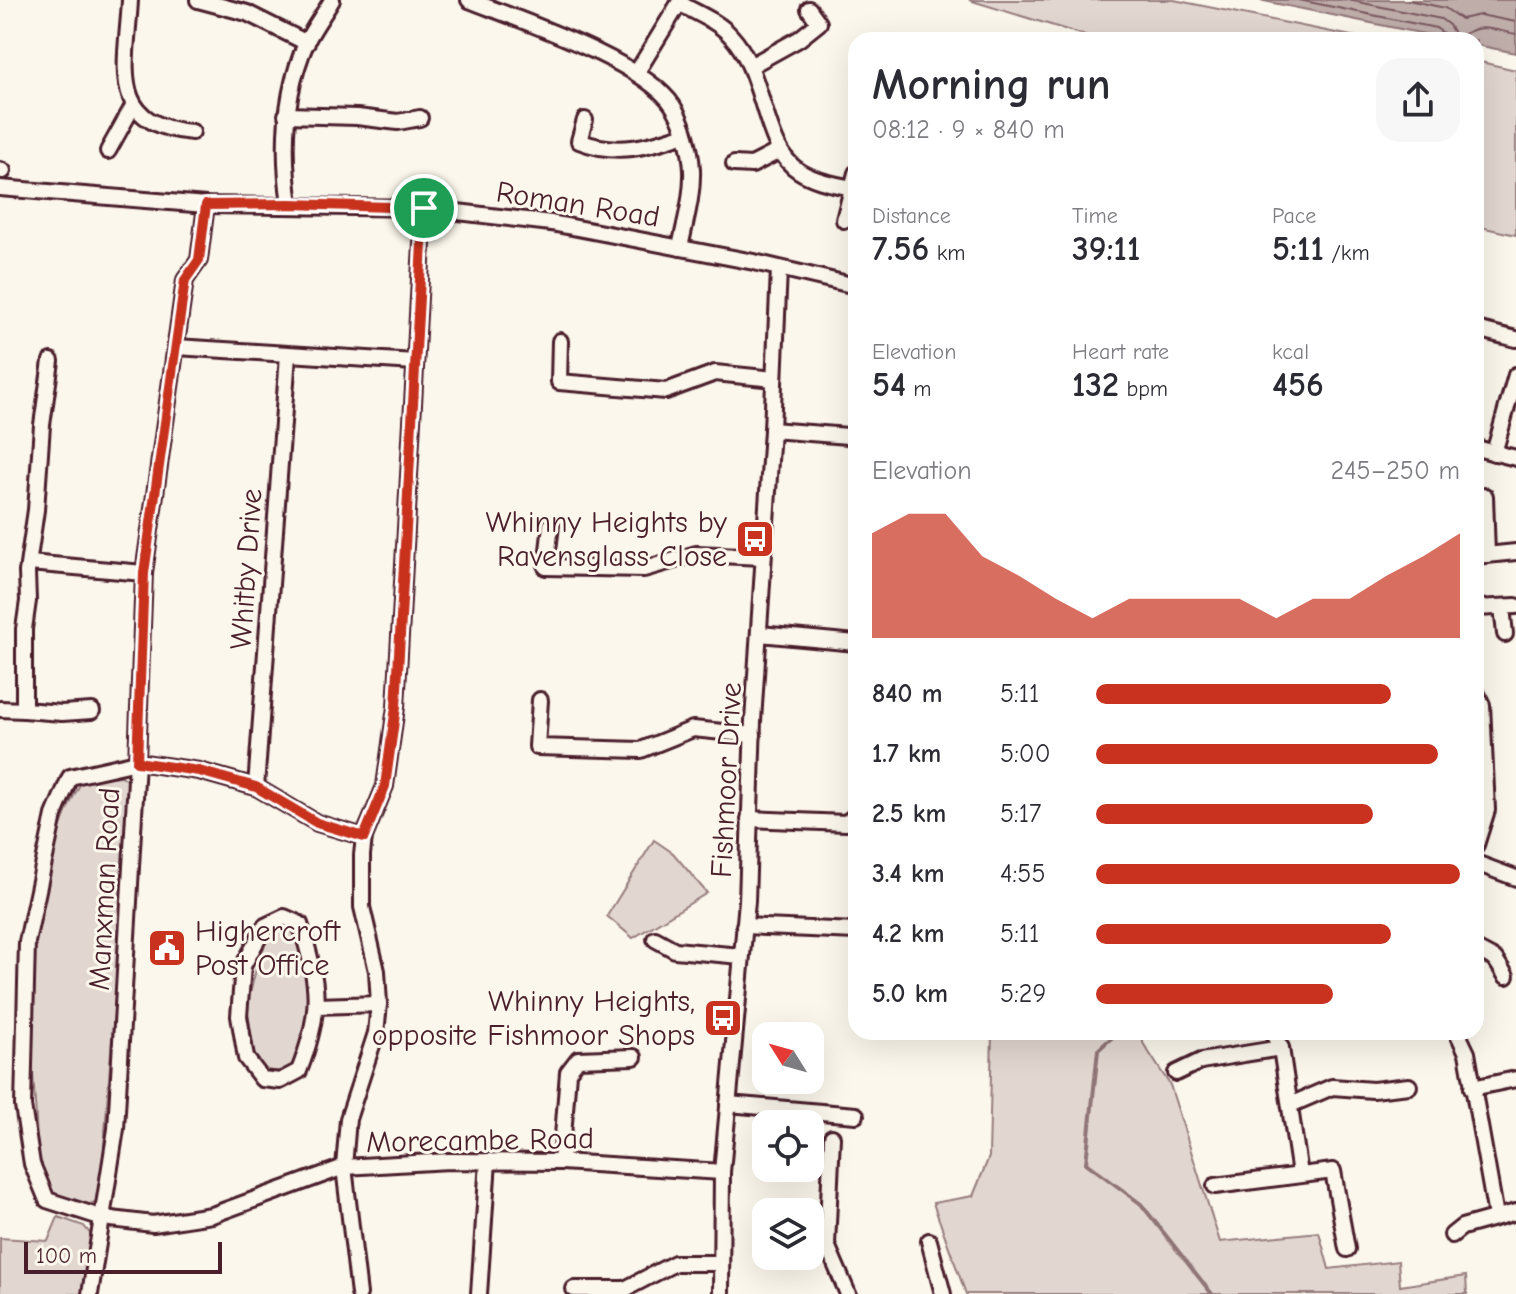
<!DOCTYPE html>
<html lang="en">
<head>
<meta charset="utf-8">
<style>
	:root { --surface:#fff; --page:#f7f7f7; --text:#2b2b33; --muted:#7c7c81; --accent:#c8321e }
	body { margin:0; font-family:"Comic Neue",sans-serif; background:var(--page); color:var(--text); height:100vh; display:flex; flex-direction:column; font-size:30px; white-space:nowrap }
	* { box-sizing:border-box; margin:0 }
	p { font-size:26px; color:var(--muted) }
	.icon { flex:none; width:44px; height:44px; fill:none; stroke:currentColor; stroke-width:2; stroke-linecap:round; stroke-linejoin:round }
	.map { position:relative; flex:1; overflow:hidden }
	.drawer { position:absolute; left:848px; top:32px; width:636px; height:1008px; display:flex; flex-direction:column; background:var(--surface); border-radius:24px; box-shadow:0 8px 32px #0002 }
	.drawer>* { flex:none }
	.needle { width:52px; rotate:307deg }
	.tools { position:absolute; left:752px; top:1022px; display:grid; gap:16px }
	.tools a { display:grid; place-items:center; width:72px; height:72px; border-radius:16px; background:var(--surface); box-shadow:0 8px 32px #0002; font-size:40px }
	.scale { position:absolute; left:24px; bottom:20px; width:198px; box-sizing:border-box; padding-left:8px; border:4px solid #4a1f2b; border-top:0; font-size:22px; line-height:28px; white-space:nowrap; color:#4a1f2b; -webkit-text-stroke:6px #fbf7ec; paint-order:stroke }
	.pin { position:absolute; display:grid; place-items:center; width:68px; height:68px; color:#fff; margin:-34px; border:4px solid #fff; border-radius:50%; box-shadow:0 2px 8px #0007 }
	.round { display:grid; place-items:center; flex:none; width:84px; height:84px; border-radius:24px; background:var(--page) }
	.summary { display:flex; align-items:center; justify-content:space-between; height:136px; padding:0 24px }
	h1 { font-size:44px; font-weight:700; line-height:60px }
	.stats { display:grid; grid-template-columns:repeat(3,1fr); gap:12px; height:136px; padding:8px 24px }
	.stats div { display:grid; align-content:center }
	.stats b { font-size:34px; font-weight:700 }
	.stats small { font-size:22px; font-weight:400 }
	.stats p { font-size:22px }
	.chart { height:224px; padding:16px 24px }
	.chart p { display:flex; justify-content:space-between }
	.chart svg { width:100%; height:144px; margin-top:8px; fill:var(--accent); opacity:.7 }
	ul { padding:0 24px; list-style:none; font-size:26px }
	li { display:grid; grid-template-columns:128px 96px 1fr; align-items:center; height:60px }
	li i { height:20px; border-radius:10px; background:var(--accent) }
	.map>svg:first-child { display:block }
	.green { fill:#e2d7d0; stroke:#967b7e; stroke-width:2 }
	.water { fill:#bfadaa; stroke:#907477; stroke-width:2 }
	.lines { fill:none; stroke-linecap:round; stroke-linejoin:round }
	.shore { stroke:#79585e; stroke-width:2 }
	.stream { stroke:#907477; stroke-width:4 }
	.minor-casing { stroke:#4a1f2b; stroke-width:20 }
	.minor { stroke:#fbf7ec; stroke-width:14 }
	.route-casing { stroke:#fff; stroke-width:16 }
	.route { stroke:#c8321e; stroke-width:10 }
	.labels { text-anchor:middle; stroke-width:6; stroke-linejoin:round; paint-order:stroke }
	.street-label { font-size:30px; fill:#4a1f2b; stroke:#fbf7ec }
	.poi-label { font-size:30px; fill:#4a1f2b; stroke:#fbf7ec; text-anchor:end }
</style>
</head>
<body>
<div class="map">
<svg width="1516" height="1294" viewBox="0 0 1516 1294">
	<rect width="100%" height="100%" fill="#fbf7ec"/>
	<filter id="ink" filterUnits="userSpaceOnUse"><feTurbulence type="fractalNoise" baseFrequency=".0125" numOctaves="2"/><feDisplacementMap in="SourceGraphic" scale="16" xChannelSelector="R" yChannelSelector="G"/><feConvolveMatrix kernelMatrix="1 2 1 2 8 2 1 2 1" color-interpolation-filters="sRGB"/></filter>
	<g filter="url(#ink)">
		<g class="green">
			<path d="M969,0h205l197,40h-271z"/>
			<path d="M1476,61l40,9v165l-40,-9z"/>
			<path d="M122,776l9,7 -31,416 -15,8 -30,-9c-5,-11 -11,-23 -14,-34 -6,-19 -4,-42 -6,-61 -8,-104 -6,-232 48,-324z"/>
			<path d="M654,840l19,13 34,40 -74,45 -26,-22z"/>
			<path d="M288,927c36,33 18,103 3,143l-25,2 -11,-15 -8,-50 11,-47 13,-29z"/>
			<path d="M992,1032h151v11l27,42 50,157 99,-10 10,37 69,-8 2,25 66,-10 1,18h-501l-33,-91 40,-7 16,-39z"/>
			<path d="M58,1217l26,9 9,11 -10,57h-83v-56l48,3z"/>
		</g>
		<path class="water" d="M1259,0h257v53l-40,-8v-5h-22z"/>
		<g class="lines">
			<g class="shore">
				<path d="M1299,0l137,28 7,5 1,7"/>
				<path d="M1348,0l93,19 8,6 8,13c25,-16 31,-9 59,-4"/>
				<path d="M1408,0l37,8 16,11 19,-4 36,7"/>
			</g>
			<path class="stream" d="M1118,1032l-20,18 -12,113 55,41 71,90"/>
			<g class="minor-casing">
				<g id="minor">
					<path d="M130,0c-3,64 -24,125 62,132"/>
					<path d="M198,0l49,13 60,30"/>
					<path d="M469,0c51,20 176,62 204,106 11,17 18,43 19,64 1,26 -7,52 -12,78"/>
					<path d="M679,3c17,10 39,18 52,33 35,37 31,112 68,135 15,10 35,13 53,17"/>
					<path d="M752,65l47,-26 20,-16 -10,-14"/>
					<path d="M637,72l44,-72"/>
					<path d="M286,115l71,2 41,5 22,-4"/>
					<path d="M585,120l-6,21c38,15 68,6 106,-7"/>
					<path d="M108,151l25,-45"/>
					<path d="M734,164l18,1 27,-14"/>
					<path d="M0,170l3,1"/>
					<path d="M0,188l206,17 218,3 127,15 203,39 102,24"/>
					<path d="M290,204c-8,-54 -6,-110 16,-161 7,-15 18,-29 26,-43"/>
					<path d="M844,220l12,-47"/>
					<path d="M1476,329l40,10"/>
					<path d="M560,341l-1,41 107,9 49,-18 59,6"/>
					<path d="M176,347l239,15"/>
					<path d="M772,430l76,6 8,4"/>
					<path d="M1476,448l40,10"/>
					<path d="M1494,453l22,-78"/>
					<path d="M1485,496l2,59"/>
					<path d="M551,525l-5,42 98,2 52,-15 67,3"/>
					<path d="M1476,556l40,-4"/>
					<path d="M29,563l115,10"/>
					<path d="M1502,607l3,27"/>
					<path d="M1476,608l40,-2"/>
					<path d="M760,634l96,9"/>
					<path d="M1476,692l6,13 5,105 -11,35"/>
					<path d="M540,700l-3,47 104,3 52,-21 60,6"/>
					<path d="M0,709l24,1v-81l4,-28 -1,-29 9,-62 6,-85 9,-64"/>
					<path d="M24,710l38,3 30,-2"/>
					<path d="M256,787l32,-432"/>
					<path d="M749,819l97,4 10,-8"/>
					<path d="M364,837l-47,-14 -61,-36 -57,-16 -62,-9 -67,15 -16,38 -27,127 -4,164 9,58 15,36 56,18 50,6 59,-9 132,-48 105,-6 112,1 161,10"/>
					<path d="M1476,863l40,15"/>
					<path d="M284,917l16,7c20,59 22,88 -1,147l-19,10 -18,-2 -16,-21 -7,-42 4,-50 22,-40z"/>
					<path d="M744,926l112,5"/>
					<path d="M655,939l20,11 66,6"/>
					<path d="M1476,949l19,10 11,17"/>
					<path d="M317,1006l62,-2"/>
					<path d="M1272,1032l9,16 19,126"/>
					<path d="M1457,1032l10,21 29,163"/>
					<path d="M1176,1073l25,-12 80,-13"/>
					<path d="M1472,1088l44,-9"/>
					<path d="M728,1104l128,11"/>
					<path d="M1290,1105l42,-18 41,3 36,-4"/>
					<path d="M832,1137l-5,108 21,49"/>
					<path d="M561,1162l7,-90 10,-13 56,-2"/>
					<path d="M1215,1186l118,-15 14,78"/>
					<path d="M1452,1235l10,-8 54,-15"/>
					<path d="M929,1241l14,53"/>
					<path d="M574,1289h51l50,-26h45"/>
					<path d="M90,1294l26,-165 21,-367 7,-189 41,-293 14,-20 7,-55"/>
					<path d="M359,1294l-15,-127 4,-48 28,-86 3,-29 -2,-33 -15,-64v-52l2,-18 21,-51 11,-79 28,-499"/>
					<path d="M479,1294l9,-133"/>
					<path d="M721,1294l1,-122 25,-271 6,-180 19,-291 7,-161"/>
				</g>
			</g>
			<use href="#minor" class="minor"/>
		</g>
	</g>
	<g class="lines" filter="url(#ink)">
		<g class="route-casing">
			<path id="route" d="M290,204l134,4 -28,499 -11,79 -21,51 -47,-14 -61,-36 -57,-16 -62,-9 7,-189 41,-293 14,-20 7,-55z"/>
		</g>
		<use href="#route" class="route"/>
	</g>
	<defs>
		<g id="bus-square" transform="scale(2)"><rect x="-9" y="-9" width="18" height="18" rx="4" fill="#c8321e" stroke="#fbf7ec"/><path d="M-5-6H5V4H4V6H2V4H-2V6H-4V4H-5ZM-3.5-4V0h7V-4ZM-3.5 1.2v1.5H-2V1.2ZM2 1.2v1.5H3.5V1.2Z" fill="#fff"/></g>
		<g id="civic-square" transform="scale(2)"><rect x="-9" y="-9" width="18" height="18" rx="4" fill="#c8321e" stroke="#fbf7ec"/><path d="M-.6-6.5H3V-4.5H.6V-3L4-1V1h2V6H-6V1h2V-1L-.6-3ZM-1.2 2.5V6h2.4V2.5Z" fill="#fff"/></g>
	</defs>
	<g fill-rule="evenodd">
		<use href="#bus-square" x="755" y="539"/>
		<use href="#civic-square" x="167" y="948"/>
		<use href="#bus-square" x="723" y="1018"/>
	</g>
	<g class="labels">
		<g class="street-label">
			<text transform="translate(578 204) rotate(9)" y="10">Roman Road</text>
			<text transform="translate(246 569) rotate(-86)" y="10">Whitby Drive</text>
			<text transform="translate(726 780) rotate(-87)" y="10">Fishmoor Drive</text>
			<text transform="translate(104 889) rotate(-87)" y="10">Manxman Road</text>
			<text transform="translate(480 1140) rotate(-1)" y="10">Morecambe Road</text>
		</g>
		<g class="poi-label">
			<text x="727" y="532">Whinny Heights by<tspan x="727" dy="34">Ravensglass Close</tspan></text>
			<text x="195" y="941" text-anchor="start">Highercroft<tspan x="195" dy="34">Post Office</tspan></text>
			<text x="695" y="1011">Whinny Heights,<tspan x="695" dy="34">opposite Fishmoor Shops</tspan></text>
		</g>
	</g>
</svg>
<div class="tools">
<a><svg class="needle" viewBox="-14 -14 28 28"><path d="M0-13l5 13h-10z" fill="#e53935"/><path d="M0 13l5-13h-10z" fill="#7c7c81"/></svg></a>
<a><svg class="icon" aria-label="locate" viewBox="0 0 24 24"><circle cx="12" cy="12" r="6"/><path d="M12 2v4M12 18v4M2 12h4M18 12h4"/></svg></a>
<a><svg class="icon" aria-label="layers" viewBox="0 0 24 24"><path d="M12 4l9 5-9 5-9-5zM3 14l9 5 9-5"/></svg></a>
</div>
<div class="scale">100 m</div>
<div class="pin" style="left:424px;top:208px;background:#1e9e55"><svg class="icon" aria-label="arrive" viewBox="0 0 24 24"><path d="M6 21V4h12l-3 4 3 4H6"/></svg></div>
<section class="drawer">
<div class="summary"><div><h1>Morning run</h1><p>08:12 · 9 × 840 m</p></div><a class="round"><svg class="icon" aria-label="share" viewBox="0 0 24 24"><path d="M12 15V3M7 8l5-5 5 5M5 13v7h14v-7"/></svg></a></div>
<div class="stats">
<div><p>Distance</p><b>7.56<small> km</small></b></div>
<div><p>Time</p><b>39:11</b></div>
<div><p>Pace</p><b>5:11<small> /km</small></b></div>
</div>
<div class="stats">
<div><p>Elevation</p><b>54<small> m</small></b></div>
<div><p>Heart rate</p><b>132<small> bpm</small></b></div>
<div><p>kcal</p><b>456</b></div>
</div>
<div class="chart"><p><span>Elevation</span>245–250 m</p>
<svg viewBox="0 0 160 44" preserveAspectRatio="none"><path d="M0 44V12L10 6L20 6L30 19L40 25L50 32L60 38L70 32L80 32L90 32L100 32L110 38L120 32L130 32L140 25L150 19L160 12V44z"/></svg>
</div>
<ul>
<li><b>840 m</b>5:11<i style="width:81%"></i></li>
<li><b>1.7 km</b>5:00<i style="width:94%"></i></li>
<li><b>2.5 km</b>5:17<i style="width:76%"></i></li>
<li><b>3.4 km</b>4:55<i style="width:100%"></i></li>
<li><b>4.2 km</b>5:11<i style="width:81%"></i></li>
<li><b>5.0 km</b>5:29<i style="width:65%"></i></li>
</ul>
</section>
</div>
</body>
</html>
